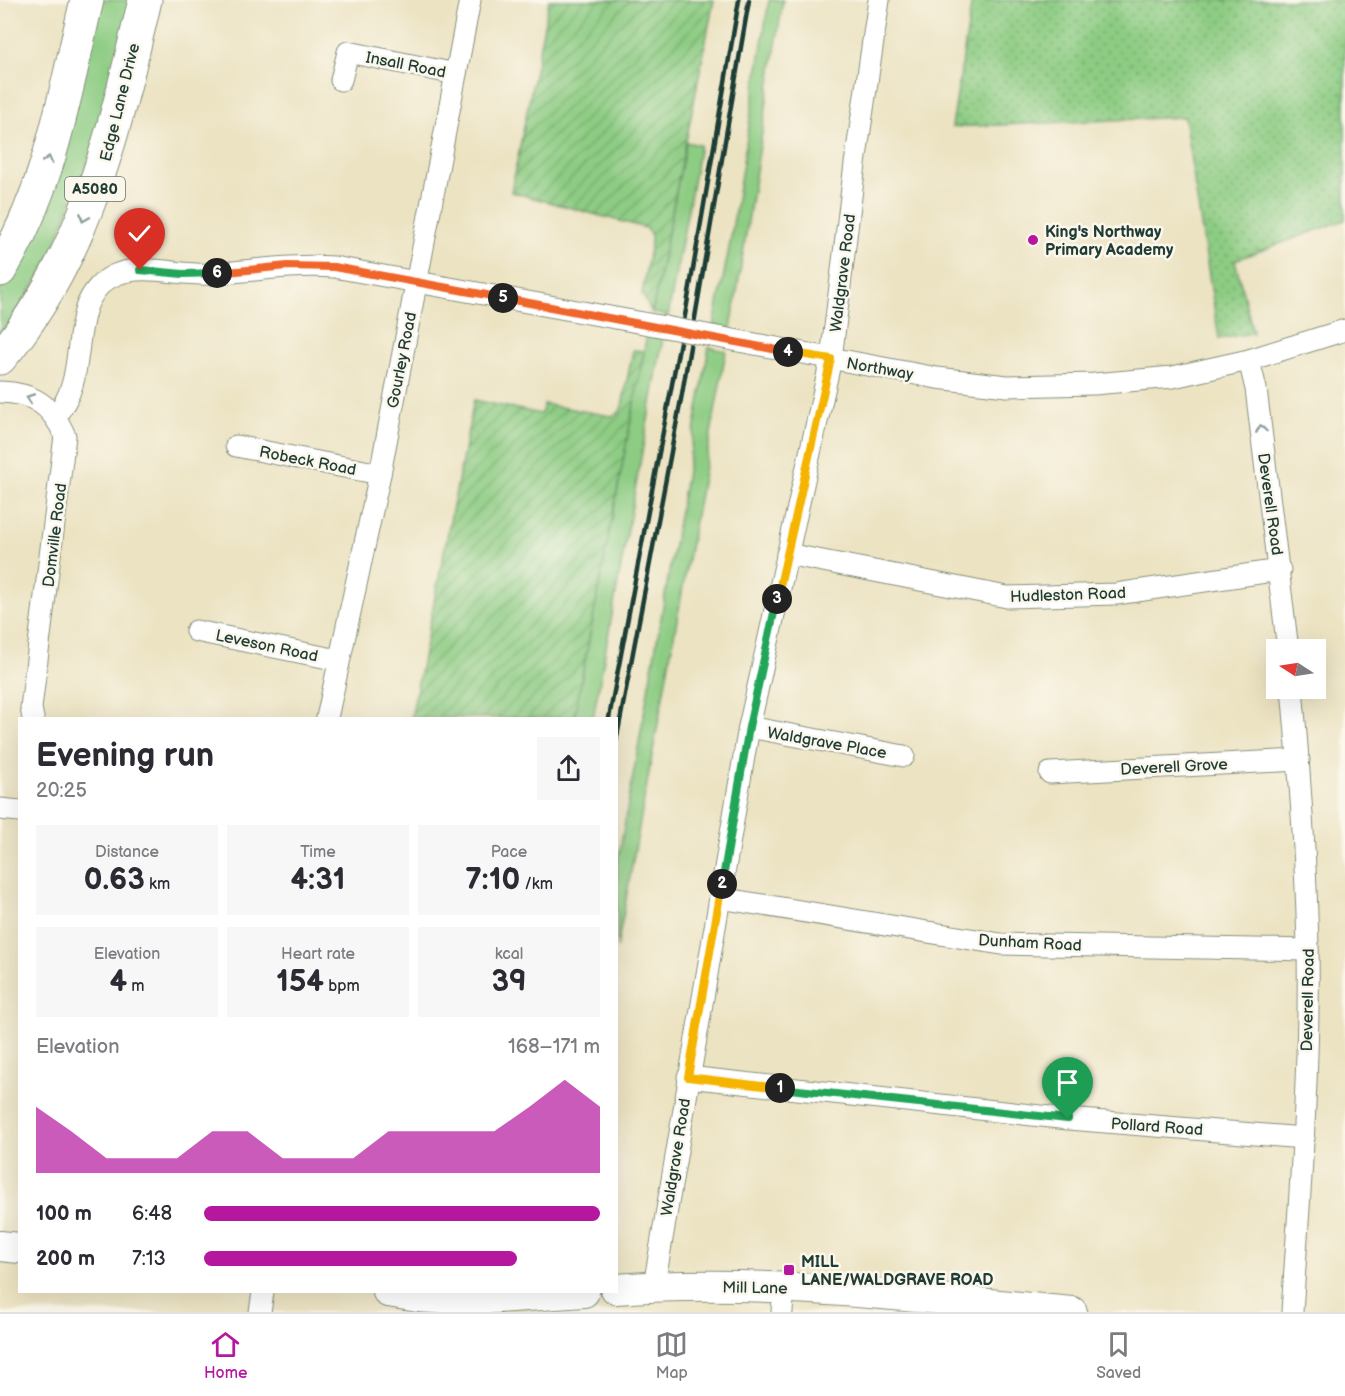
<!DOCTYPE html>
<html lang="en">
<head>
<meta charset="utf-8">
<style>
	:root { --surface:#fff; --page:#f7f7f7; --text:#2b2b33; --muted:#7c7c81; --line:#e1e1e2; --accent:#b5179e }
	body { margin:0; font-family:"Balsamiq Sans",sans-serif; background:var(--page); color:var(--text); height:100vh; display:flex; flex-direction:column; font-size:22px; white-space:nowrap }
	* { box-sizing:border-box; margin:0 }
	p { font-size:20px; color:var(--muted) }
	.icon { flex:none; width:33px; height:33px; fill:none; stroke:currentColor; stroke-width:2; stroke-linecap:round; stroke-linejoin:round }
	.map { position:relative; flex:1; overflow:hidden }
	.details { position:absolute; left:18px; top:717px; width:600px; height:576px; display:flex; flex-direction:column; background:var(--surface); border-radius:0px; box-shadow:0 6px 24px #0002 }
	.details>* { flex:none }
	.needle { width:39px; rotate:282deg }
	.tools { position:absolute; left:1266px; top:639px; display:grid; gap:12px }
	.tools a { display:grid; place-items:center; width:60px; height:60px; border-radius:0px; background:var(--surface); box-shadow:0 6px 24px #0002; font-size:30px }
	.pin { position:absolute; display:grid; place-items:center; width:51px; height:51px; color:#fff; margin:-62px -26px; border-radius:50% 50% 50% 0; rotate:-45deg; box-shadow:0 0 6px #0007 }
	.pin .icon { rotate:45deg }
	.km { position:absolute; width:30px; height:30px; margin:-15px; border-radius:50%; background:#222; color:#fff; font-size:16px; line-height:30px; text-align:center }
	.round { display:grid; place-items:center; flex:none; width:63px; height:63px; border-radius:0px; background:var(--page) }
	.overview { display:flex; align-items:center; justify-content:space-between; height:102px; padding:0 18px }
	h1 { font-size:33px; font-weight:700; line-height:45px }
	.metrics { display:grid; grid-template-columns:repeat(3,1fr); gap:9px; height:102px; padding:6px 18px }
	.metrics div { display:grid; align-content:center; border-radius:0px; background:var(--page); text-align:center }
	.metrics b { font-size:30px; font-weight:700 }
	.metrics small { font-size:16px; font-weight:400 }
	.metrics p { font-size:16px }
	.chart { height:168px; padding:12px 18px }
	.chart p { display:flex; justify-content:space-between }
	.chart svg { width:100%; height:108px; margin-top:6px; fill:var(--accent); opacity:.7 }
	ul { padding:0 18px; list-style:none; font-size:20px }
	li { display:grid; grid-template-columns:96px 72px 1fr; align-items:center; height:45px }
	li i { height:15px; border-radius:8px; background:var(--accent) }
	.menu { display:flex; justify-content:space-around; align-items:center; height:84px; border-top:2px solid var(--line); background:var(--surface); font-size:16px; color:var(--muted) }
	.menu a { display:grid; justify-items:center; gap:3px }
	.menu .on { color:var(--accent) }
	.map>svg:first-child { display:block }
	.grass { fill:#8dcc83; stroke:#56845c; stroke-width:1.5 }
	.park { fill:url(#park-dots); stroke:#56845c; stroke-width:1.5 }
	.garden { fill:url(#garden-furrows); stroke:#56845c; stroke-width:1.5 }
	.lines { fill:none; stroke-linecap:round; stroke-linejoin:round }
	.street-casing { stroke:#86907b; stroke-width:23 }
	.secondary-casing { stroke:#86907b; stroke-width:32 }
	.highway-casing { stroke:#86907b; stroke-width:35 }
	.street { stroke:#fff; stroke-width:21 }
	.secondary { stroke:#fff; stroke-width:30 }
	.highway { stroke:#fff; stroke-width:33 }
	.rail { stroke:#1f3d34; stroke-width:4.5 }
	.street-bridge-casing { stroke:#86907b; stroke-width:23; stroke-linecap:butt }
	.secondary-bridge-casing { stroke:#86907b; stroke-width:32; stroke-linecap:butt }
	.street-bridge { stroke:#fff; stroke-width:21 }
	.secondary-bridge { stroke:#fff; stroke-width:30 }
	.oneway { stroke:#8f9e9a }
	.split-1-casing { stroke:#fff; stroke-width:12 }
	.split-2-casing { stroke:#fff; stroke-width:12 }
	.split-3-casing { stroke:#fff; stroke-width:12 }
	.split-4-casing { stroke:#fff; stroke-width:12 }
	.split-5-casing { stroke:#fff; stroke-width:12 }
	.split-6-casing { stroke:#fff; stroke-width:12 }
	.split-7-casing { stroke:#fff; stroke-width:12 }
	.split-1 { stroke:#22a559; stroke-width:8 }
	.split-2 { stroke:#f5b400; stroke-width:8 }
	.split-3 { stroke:#22a559; stroke-width:8 }
	.split-4 { stroke:#f5b400; stroke-width:8 }
	.split-5 { stroke:#f0652b; stroke-width:8 }
	.split-6 { stroke:#f0652b; stroke-width:8 }
	.split-7 { stroke:#22a559; stroke-width:8 }
	.poi-dot { fill:#b5179e; stroke:#fbf7ec; stroke-width:2 }
	.labels { text-anchor:middle; stroke-width:5; stroke-linejoin:round; paint-order:stroke }
	.shield { fill:#fbf7ec; stroke:#61756b; stroke-width:1.5 }
	.shield-label { font-size:15px; font-weight:bold; fill:#1f3d34 }
	.street-label { font-size:16px; fill:#1f3d34; stroke:#fbf7ec }
	.poi-label { font-size:16px; font-weight:bold; fill:#1f3d34; stroke:#fbf7ec; text-anchor:start }
</style>
</head>
<body>
<div class="map">
<svg width="1345" height="1312" viewBox="0 0 1345 1312">
	<defs>
		<pattern id="park-dots" width="8" height="8" patternUnits="userSpaceOnUse" patternTransform="scale(1.5)"><rect width="8" height="8" fill="#8dcc83"/><path d="M2 2h.1M6 6h.1" fill="none" stroke="#73a76c" stroke-width="1.8" stroke-linecap="round"/></pattern>
		<pattern id="garden-furrows" width="10" height="10" patternUnits="userSpaceOnUse" patternTransform="scale(1.5)"><rect width="10" height="10" fill="#8dcc83"/><path d="M-1 1l2-2M0 10L10 0M9 11l2-2" fill="none" stroke="#73a76c"/></pattern>
	</defs>
	<rect width="100%" height="100%" fill="#fbf7ec"/>
	<filter id="ink" filterUnits="userSpaceOnUse"><feTurbulence type="fractalNoise" baseFrequency=".0167" numOctaves="2"/><feDisplacementMap in="SourceGraphic" scale="12" xChannelSelector="R" yChannelSelector="G"/><feConvolveMatrix kernelMatrix="1 2 1 2 8 2 1 2 1" color-interpolation-filters="sRGB"/></filter>
	<filter id="wash" filterUnits="userSpaceOnUse"><feTurbulence type="fractalNoise" baseFrequency=".008" numOctaves="4" result="noise"/><feDisplacementMap in="SourceGraphic" scale="24" xChannelSelector="R" yChannelSelector="G"/><feGaussianBlur stdDeviation="1.35" result="paint"/><feColorMatrix in="noise" values="0 0 0 0 0 0 0 0 0 0 0 0 0 0 0 0 0 1.4 0 .05"/><feComposite in="paint" operator="in"/></filter>
	<g filter="url(#wash)">
		<rect width="100%" height="100%" fill="#ece3c2"/>
		<g class="grass">
			<path d="M97,0h34l-33,136 -50,127 -48,75v-48l31,-52z"/>
			<path d="M769,0h14l-52,329 -17,-4 16,-82z"/>
			<path d="M686,142l14,3 -32,171 -16,-3z"/>
			<path d="M647,334l16,4 -70,380h-19z"/>
			<path d="M709,347l17,4 -109,597v-82z"/>
		</g>
		<path class="park" d="M972,0h373v220l-110,40 18,73 -34,6 -35,-222 -232,10z"/>
		<g class="garden">
			<path d="M549,0h165l-62,313 -10,-19 9,-52v-7l-5,-7 -135,-36z"/>
			<path d="M633,350l11,1 -70,367h-163l63,-318 67,14 3,-10 67,12 8,-3 3,-7z"/>
		</g>
	</g>
	<g filter="url(#ink)">
		<g class="lines">
			<g class="street-casing">
				<g id="street">
					<path d="M341,80l7,-28 108,22"/>
					<path d="M712,336l225,42 70,8 87,-2 79,-7 76,-17 96,-30"/>
					<path d="M1249,360l7,29 32,261"/>
					<path d="M0,392c33,1 52,13 65,44l-34,272 2,10"/>
					<path d="M55,416c28,-31 19,-71 31,-108 5,-14 15,-27 29,-33 28,-12 66,1 96,-1 41,-3 81,-10 123,-7l331,60"/>
					<path d="M236,446l144,28"/>
					<path d="M787,554l220,43 109,-3 164,-24"/>
					<path d="M196,631l142,29"/>
					<path d="M1292,688c8,87 14,173 16,260 2,121 -8,243 -16,364"/>
					<path d="M327,718l53,-244 90,-474"/>
					<path d="M749,727l155,29"/>
					<path d="M1050,773l249,-13"/>
					<path d="M0,809l20,2"/>
					<path d="M720,898l281,46 307,6"/>
					<path d="M688,1077l380,42 236,19"/>
					<path d="M654,1286l95,-559 82,-368 24,-195 24,-164"/>
					<path d="M260,1312l3,-20"/>
					<path d="M782,1312l2,-25"/>
				</g>
			</g>
			<g class="secondary-casing">
				<g id="secondary">
					<path d="M0,1246l20,2"/>
					<path d="M616,1289c153,-11 305,9 456,23"/>
					<path d="M388,1292l30,5 47,3"/>
					<path d="M527,1296l57,-4"/>
				</g>
			</g>
			<g class="highway-casing">
				<g id="highway">
					<path d="M0,270c50,-81 65,-178 87,-270"/>
					<path d="M0,358c87,-102 115,-231 145,-358"/>
				</g>
			</g>
			<use href="#street" class="street"/>
			<use href="#secondary" class="secondary"/>
			<use href="#highway" class="highway"/>
			<g class="rail">
				<path d="M609,718l77,-408 53,-310"/>
				<path d="M616,742l66,-348 67,-394"/>
				<path d="M488,1312l4,-20"/>
				<path d="M500,1312l4,-20"/>
			</g>
			<g class="street-bridge-casing">
				<path id="street-bridge" d="M665,327l47,9"/>
			</g>
			<g class="secondary-bridge-casing">
				<path id="secondary-bridge" d="M465,1300l62,-4"/>
			</g>
			<use href="#street-bridge" class="street-bridge"/>
			<use href="#secondary-bridge" class="secondary-bridge"/>
		</g>
		<defs><path id="oneway-chevron" d="M-2-3.5L2.5 0L-2 3.5" fill="none" stroke-width="1.6" stroke-linecap="round" stroke-linejoin="round" transform="scale(1.5)"/></defs>
		<g class="oneway">
			<use href="#oneway-chevron" transform="translate(48 160) rotate(-75)"/>
			<use href="#oneway-chevron" transform="translate(84 218) rotate(113)"/>
			<use href="#oneway-chevron" transform="translate(30 398) rotate(-161)"/>
			<use href="#oneway-chevron" transform="translate(1261 429) rotate(-98)"/>
		</g>
	</g>
	<g class="lines" filter="url(#ink)">
		<g class="split-1-casing">
			<path id="split-1" d="M780,1088l288,31"/>
		</g>
		<g class="split-2-casing">
			<path id="split-2" d="M722,884l-34,193 92,11"/>
		</g>
		<g class="split-3-casing">
			<path id="split-3" d="M722,884l27,-157 28,-128"/>
		</g>
		<g class="split-4-casing">
			<path id="split-4" d="M777,599l54,-240 -43,-7"/>
		</g>
		<g class="split-5-casing">
			<path id="split-5" d="M503,298l285,54"/>
		</g>
		<g class="split-6-casing">
			<path id="split-6" d="M217,273l70,-7 47,1 169,31"/>
		</g>
		<g class="split-7-casing">
			<path id="split-7" d="M140,270l43,4 34,-1"/>
		</g>
		<use href="#split-1" class="split-1"/>
		<use href="#split-2" class="split-2"/>
		<use href="#split-3" class="split-3"/>
		<use href="#split-4" class="split-4"/>
		<use href="#split-5" class="split-5"/>
		<use href="#split-6" class="split-6"/>
		<use href="#split-7" class="split-7"/>
	</g>
	<g class="poi-dot">
		<circle cx="1033" cy="240" r="6"/>
		<rect x="783" y="1264" width="12" height="12" rx="3"/>
	</g>
	<g class="labels">
		<rect class="shield" x="65" y="177" width="60" height="24" rx="4.5"/>
		<g class="shield-label">
			<text x="95" y="194">A5080</text>
		</g>
		<g class="street-label">
			<text transform="translate(406 64) rotate(11)" y="6">Insall Road</text>
			<text transform="translate(119 102) rotate(-76)" y="6">Edge Lane Drive</text>
			<text transform="translate(842 273) rotate(-83)" y="6">Waldgrave Road</text>
			<text transform="translate(401 360) rotate(-79)" y="6">Gourley Road</text>
			<text transform="translate(880 368) rotate(10)" y="6">Northway</text>
			<text transform="translate(308 460) rotate(11)" y="6">Robeck Road</text>
			<text transform="translate(1271 504) rotate(82)" y="6">Deverell Road</text>
			<text transform="translate(54 535) rotate(-83)" y="6">Domville Road</text>
			<text transform="translate(1068 594) rotate(-2)" y="6">Hudleston Road</text>
			<text transform="translate(267 645) rotate(12)" y="6">Leveson Road</text>
			<text transform="translate(827 742) rotate(10)" y="6">Waldgrave Place</text>
			<text transform="translate(1174 766) rotate(-3)" y="6">Deverell Grove</text>
			<text transform="translate(1030 942) rotate(3)" y="6">Dunham Road</text>
			<text transform="translate(1307 1000) rotate(-89)" y="6">Deverell Road</text>
			<text transform="translate(1157 1126) rotate(4)" y="6">Pollard Road</text>
			<text transform="translate(675 1157) rotate(-81)" y="6">Waldgrave Road</text>
			<text transform="translate(755 1287) rotate(1)" y="6">Mill Lane</text>
		</g>
		<g class="poi-label">
			<text x="1045" y="237">King's Northway<tspan x="1045" dy="18">Primary Academy</tspan></text>
			<text x="801" y="1267">MILL<tspan x="801" dy="18">LANE/WALDGRAVE ROAD</tspan></text>
		</g>
	</g>
</svg>
<div class="tools">
<a><svg class="needle" viewBox="-14 -14 28 28"><path d="M0-13l5 13h-10z" fill="#e53935"/><path d="M0 13l5-13h-10z" fill="#7c7c81"/></svg></a>
</div>
<div class="pin" style="left:1068px;top:1119px;background:#1e9e55"><svg class="icon" aria-label="arrive" viewBox="0 0 24 24"><path d="M6 21V4h12l-3 4 3 4H6"/></svg></div>
<div class="pin" style="left:140px;top:270px;background:#d93025"><svg class="icon" aria-label="check" viewBox="0 0 24 24"><path d="M5 12l5 5 9-10"/></svg></div>
<b class="km" style="left:780px;top:1088px">1</b>
<b class="km" style="left:722px;top:884px">2</b>
<b class="km" style="left:777px;top:599px">3</b>
<b class="km" style="left:788px;top:352px">4</b>
<b class="km" style="left:503px;top:298px">5</b>
<b class="km" style="left:217px;top:273px">6</b>
<section class="details">
<div class="overview"><div><h1>Evening run</h1><p>20:25</p></div><a class="round"><svg class="icon" aria-label="share" viewBox="0 0 24 24"><path d="M12 15V3M7 8l5-5 5 5M5 13v7h14v-7"/></svg></a></div>
<div class="metrics">
<div><p>Distance</p><b>0.63<small> km</small></b></div>
<div><p>Time</p><b>4:31</b></div>
<div><p>Pace</p><b>7:10<small> /km</small></b></div>
</div>
<div class="metrics">
<div><p>Elevation</p><b>4<small> m</small></b></div>
<div><p>Heart rate</p><b>154<small> bpm</small></b></div>
<div><p>kcal</p><b>39</b></div>
</div>
<div class="chart"><p><span>Elevation</span>168–171 m</p>
<svg viewBox="0 0 160 44" preserveAspectRatio="none"><path d="M0 44V17L10 27L20 38L30 38L40 38L50 27L60 27L70 38L80 38L90 38L100 27L110 27L120 27L130 27L140 17L150 6L160 17V44z"/></svg>
</div>
<ul>
<li><b>100 m</b>6:48<i style="width:100%"></i></li>
<li><b>200 m</b>7:13<i style="width:79%"></i></li>
</ul>
</section>
</div>
<nav class="menu">
<a class="on"><svg class="icon" aria-label="home" viewBox="0 0 24 24"><path d="M3 11l9-7 9 7M6 9v11h12V9"/></svg>Home</a>
<a><svg class="icon" aria-label="map" viewBox="0 0 24 24"><path d="M3 6l6-2 6 2 6-2v14l-6 2-6-2-6 2zM9 4v14M15 6v14"/></svg>Map</a>
<a><svg class="icon" aria-label="saved" viewBox="0 0 24 24"><path d="M7 4h10v16l-5-4-5 4z"/></svg>Saved</a>
</nav>
</body>
</html>
